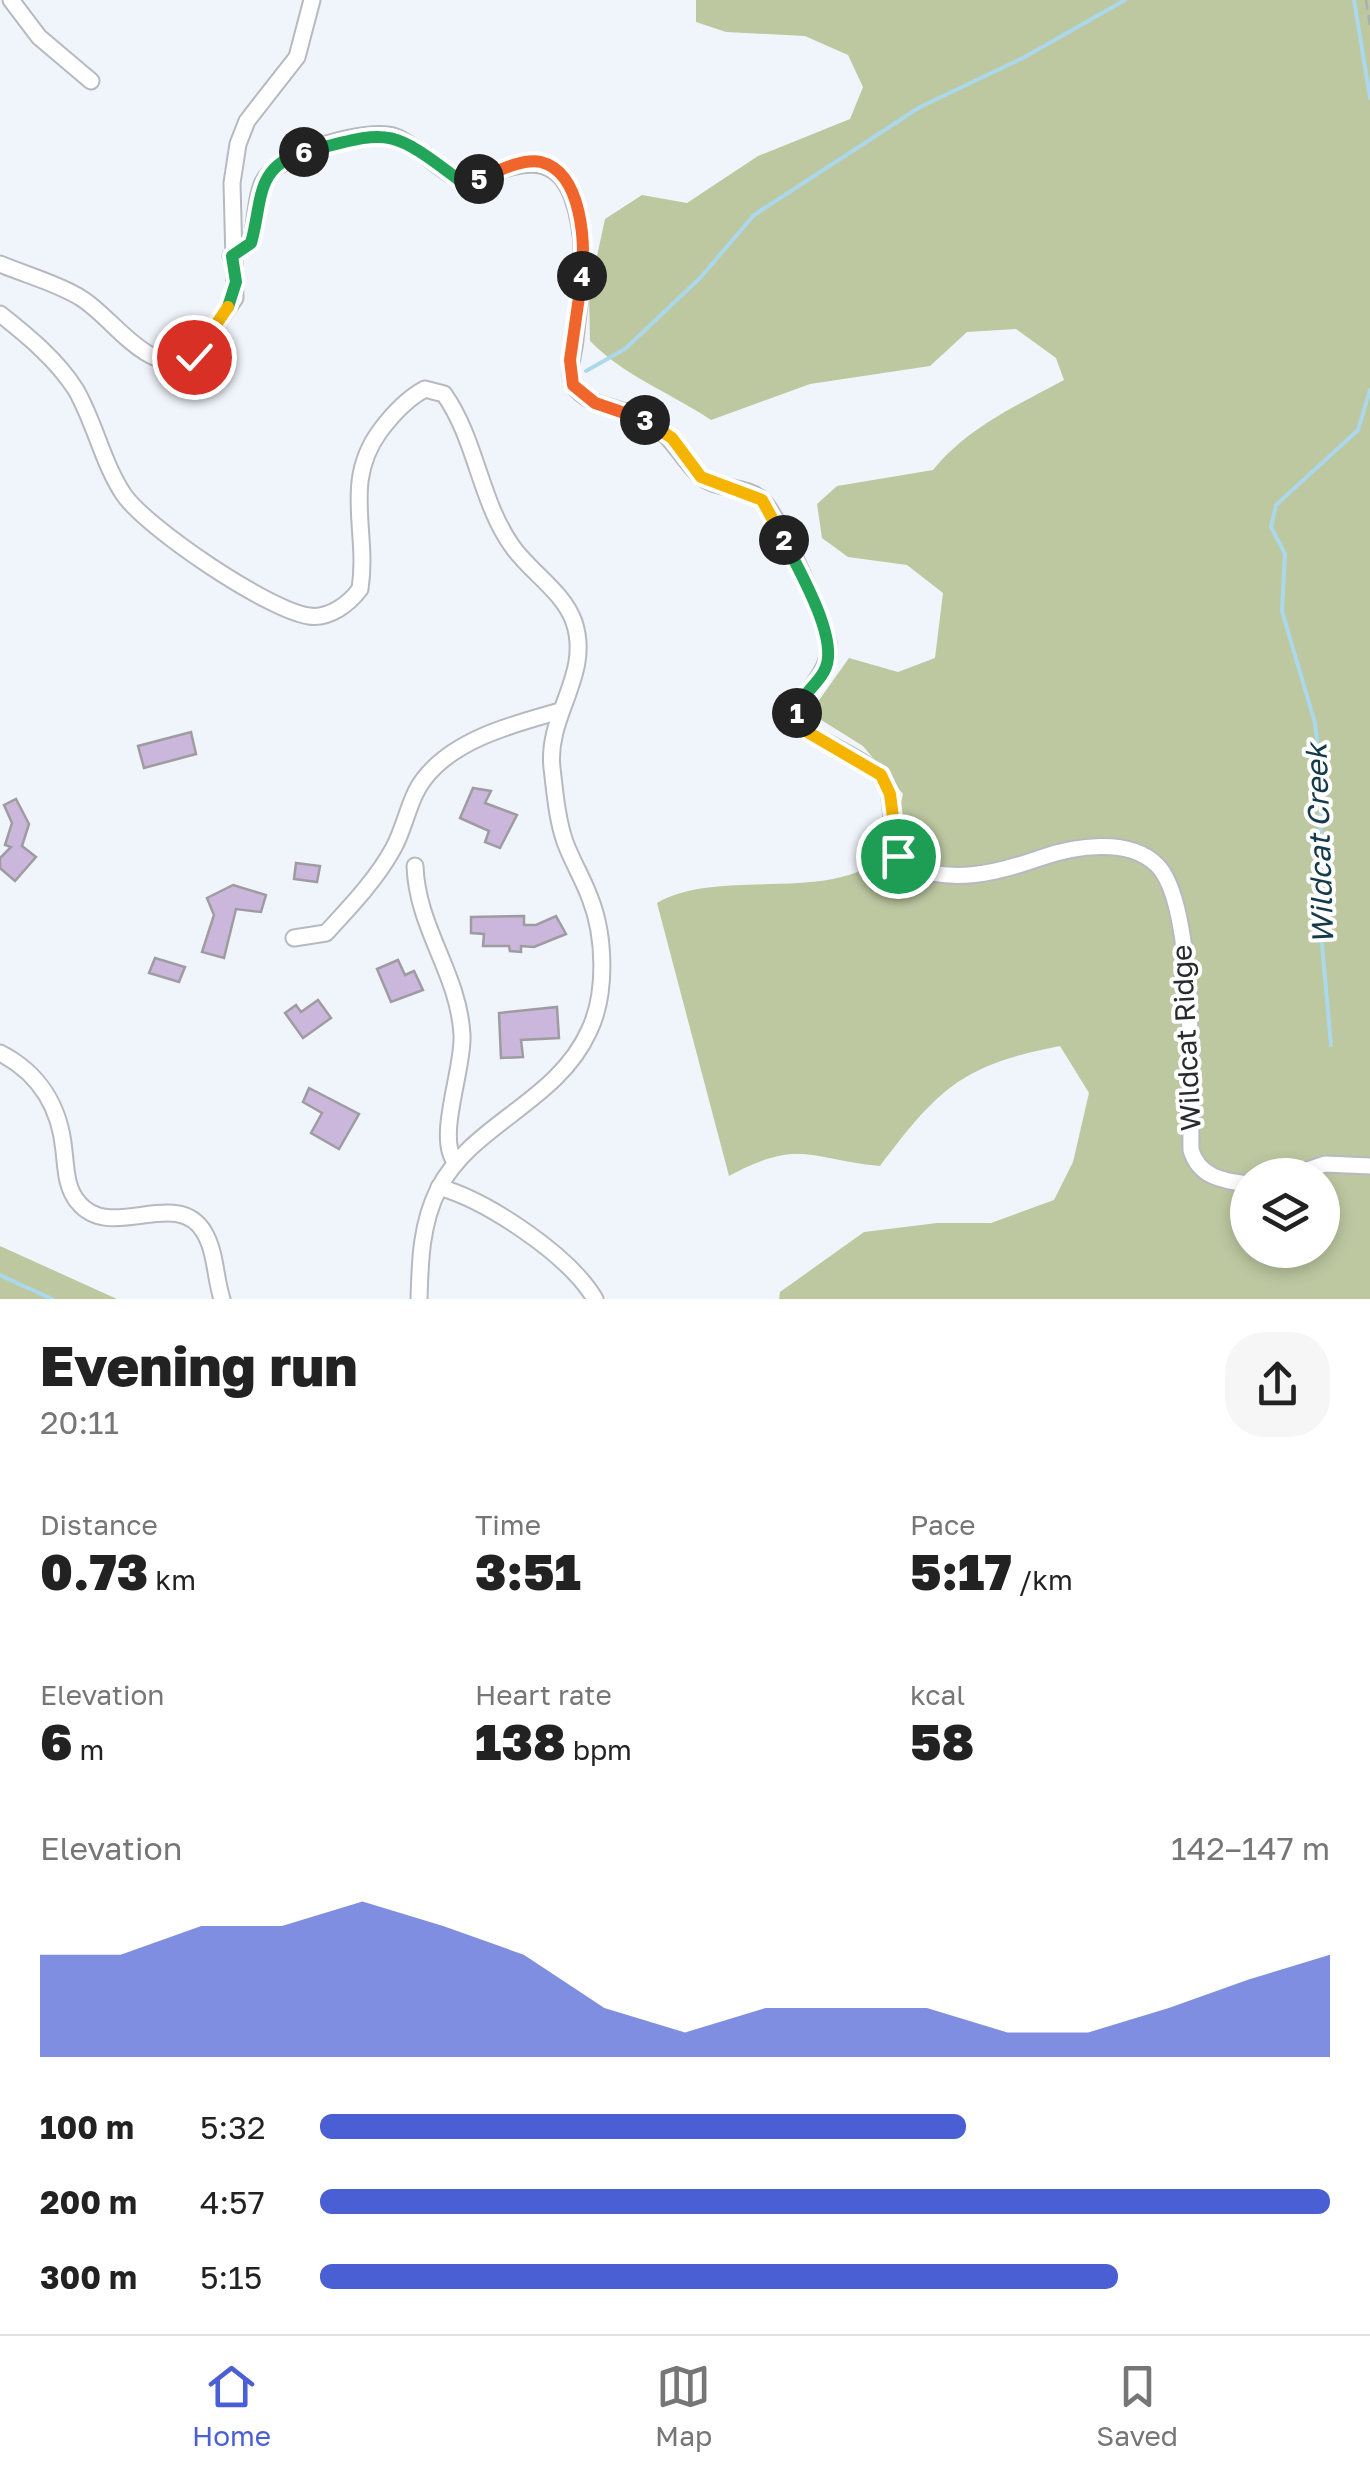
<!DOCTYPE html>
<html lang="en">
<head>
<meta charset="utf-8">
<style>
	:root { --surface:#fff; --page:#f6f6f6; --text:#222; --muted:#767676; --line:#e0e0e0; --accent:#4a5fd4 }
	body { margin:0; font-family:"Golos Text",sans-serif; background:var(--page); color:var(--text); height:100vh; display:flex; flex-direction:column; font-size:38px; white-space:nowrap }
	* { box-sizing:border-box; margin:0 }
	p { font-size:32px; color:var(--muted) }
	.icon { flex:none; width:55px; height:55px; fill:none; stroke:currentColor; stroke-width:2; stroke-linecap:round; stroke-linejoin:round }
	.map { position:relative; height:1299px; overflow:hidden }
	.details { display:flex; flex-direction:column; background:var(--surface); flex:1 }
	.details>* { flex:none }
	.fabs { position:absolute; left:1230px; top:1158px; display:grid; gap:20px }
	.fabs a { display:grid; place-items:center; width:110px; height:110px; border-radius:50%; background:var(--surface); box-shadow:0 5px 15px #0003; font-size:50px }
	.pin { position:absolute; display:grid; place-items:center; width:85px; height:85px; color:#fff; margin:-42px; border:5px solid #fff; border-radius:50%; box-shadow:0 2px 10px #0007 }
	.km { position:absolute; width:50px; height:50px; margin:-25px; border-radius:50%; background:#222; color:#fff; font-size:28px; line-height:50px; text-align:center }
	.round { display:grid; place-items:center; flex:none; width:105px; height:105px; border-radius:40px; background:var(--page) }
	.head { display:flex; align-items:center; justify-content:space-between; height:170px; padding:0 40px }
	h1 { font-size:55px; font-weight:800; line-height:75px }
	.metrics { display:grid; grid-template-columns:repeat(3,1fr); gap:15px; height:170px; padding:10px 40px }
	.metrics div { display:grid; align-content:center }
	.metrics b { font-size:50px; font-weight:800 }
	.metrics small { font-size:28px; font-weight:400 }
	.metrics p { font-size:28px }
	.chart { height:280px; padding:20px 40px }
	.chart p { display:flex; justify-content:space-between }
	.chart svg { width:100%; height:180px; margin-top:10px; fill:var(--accent); opacity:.7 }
	ul { padding:0 40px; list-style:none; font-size:32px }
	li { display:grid; grid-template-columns:160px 120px 1fr; align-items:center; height:75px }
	li i { height:25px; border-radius:12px; background:var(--accent) }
	.menu { display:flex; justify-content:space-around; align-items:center; height:140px; border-top:2px solid var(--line); background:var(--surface); font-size:28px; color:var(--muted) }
	.menu a { display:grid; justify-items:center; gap:5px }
	.menu .selected { color:var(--accent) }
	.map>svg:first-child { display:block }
	.forest { fill:#bdc7a0; fill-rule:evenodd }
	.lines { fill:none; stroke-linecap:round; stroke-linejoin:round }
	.stream { stroke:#acd8ec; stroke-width:4 }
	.building { fill:#cab7db; stroke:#9e9ba1; stroke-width:2.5 }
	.street-casing { stroke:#b6bac0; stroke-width:19 }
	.path { stroke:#abafb3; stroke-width:2.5; stroke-dasharray:10 5; stroke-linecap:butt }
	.street { stroke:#fff; stroke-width:15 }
	.split-1-casing { stroke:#fff; stroke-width:20 }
	.split-2-casing { stroke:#fff; stroke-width:20 }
	.split-3-casing { stroke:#fff; stroke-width:20 }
	.split-4-casing { stroke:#fff; stroke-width:20 }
	.split-5-casing { stroke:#fff; stroke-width:20 }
	.split-6-casing { stroke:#fff; stroke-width:20 }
	.split-7-casing { stroke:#fff; stroke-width:20 }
	.split-8-casing { stroke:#fff; stroke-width:20 }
	.split-1 { stroke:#f5b400; stroke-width:12 }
	.split-2 { stroke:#22a559; stroke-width:12 }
	.split-3 { stroke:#f5b400; stroke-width:12 }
	.split-4 { stroke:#f0652b; stroke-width:12 }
	.split-5 { stroke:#f0652b; stroke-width:12 }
	.split-6 { stroke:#22a559; stroke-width:12 }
	.split-7 { stroke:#22a559; stroke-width:12 }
	.split-8 { stroke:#f5b400; stroke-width:12 }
	.labels { text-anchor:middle; stroke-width:8; stroke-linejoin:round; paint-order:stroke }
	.street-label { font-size:28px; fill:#282a2c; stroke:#fff }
	.water-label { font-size:30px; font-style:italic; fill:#153b4a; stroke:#fff }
</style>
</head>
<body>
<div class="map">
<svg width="1370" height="1299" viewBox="0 0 1370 1299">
	<rect width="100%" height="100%" fill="#f0f5fb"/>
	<g class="forest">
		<path d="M696,0h674v1299h-591l1,-7 84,-60 73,-9h54l63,-23 19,-38 16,-69 -29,-47c-98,19 -121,42 -180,120 -71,-7 -81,-28 -151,10l-72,-273c62,-37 185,3 227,-51 12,-16 15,-40 19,-58l-40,-48 -53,-33 39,-55 49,14 37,-14 8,-65 -36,-28 -59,-8 -26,-19 -5,-34 20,-18 96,-16c35,-43 83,-64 131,-90l-8,-22 -40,-29 -49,3 -37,34 -120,18 -99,36c-40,-27 -87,-44 -121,-79l-1,-48 16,-74 37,-24 45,8 71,-47 92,-37 13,-32 -15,-32 -43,-19 -79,-4 -30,-10zM1248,1175h74v75h-74z"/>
		<path d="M0,1246l117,53h-117z"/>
	</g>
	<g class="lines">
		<g class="stream">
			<path d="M1354,0l16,98"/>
			<path d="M586,371l39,-22 75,-71 54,-63 166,-108 103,-49 102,-58"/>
			<path d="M1331,1045l-11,-123 1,-148 -6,-51 -33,-112 3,-57 -14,-27 5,-22 82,-75 12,-40"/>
			<path d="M0,1275l52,24"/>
		</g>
	</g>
	<g class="building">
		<path d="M191,732l5,22 -52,14 -6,-22z"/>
		<path d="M473,788l18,3 -6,12 32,12 -17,33 -15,-6 4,-11 -29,-13z"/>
		<path d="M16,799l13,25 -7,22 14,11 -21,24 -15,-13v-10l11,-11 -6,-2 7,-22 -8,-18z"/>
		<path d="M296,863l24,3 -3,16 -23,-3z"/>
		<path d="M233,885l33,10 -5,17 -25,-3 -12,49 -22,-6 12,-37 -7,-17z"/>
		<path d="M524,916v9h12l20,-9 10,18 -32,13 -13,-1v6l-11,-1 -1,-5h-26l1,-12 -13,-1v-16z"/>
		<path d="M155,958l30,9 -6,15 -30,-9z"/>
		<path d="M398,960l7,15 9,-4 9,19 -32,12 -14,-33z"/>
		<path d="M318,1000l13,18 -28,20 -18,-25 11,-8 5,7z"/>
		<path d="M557,1007l2,31 -38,2 2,17 -22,1 -2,-45z"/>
		<path d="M309,1088l50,26 -20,35 -28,-16 11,-20 -19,-11z"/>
	</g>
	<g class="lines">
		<g class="street-casing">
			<g id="street">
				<path d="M11,0l28,37 52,44"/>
				<path d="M231,256l20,-13c5,-19 4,-44 12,-61 13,-28 106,-56 133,-45 26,11 45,37 72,46 38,-15 84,-39 104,13 18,48 8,94 3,144 -2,16 -7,29 -2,45 15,22 45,22 67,32 30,14 38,37 59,58 17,16 46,9 63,25 17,16 58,112 65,138 10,38 -35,54 -28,89 19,13 81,39 88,58 8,20 0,68 20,79 42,22 93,8 133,-6 34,-12 89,-21 117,7 40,40 33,226 34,285 8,27 32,31 57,34"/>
				<path d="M0,264c26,11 57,19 81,34 35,22 67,80 113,59l41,-59 -3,-115 6,-39 9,-23 50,-64 15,-57"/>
				<path d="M0,314c28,22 57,46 76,76 19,33 27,74 48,105 24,34 144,115 185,121 20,3 40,-12 51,-27 9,-58 -18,-106 20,-158 12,-16 26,-32 45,-42l19,5c32,45 36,107 68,152 18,26 51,45 62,76 18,53 -28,93 -22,146 3,25 5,51 13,74 7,19 18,37 25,56 15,38 17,96 -1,133 -32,71 -117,93 -150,157 -18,35 -19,73 -20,111"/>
				<path d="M415,866c2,62 44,108 47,169 2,34 -27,104 -6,128"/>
				<path d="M294,938l32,-5c23,-25 50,-53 67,-84 12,-21 16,-51 31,-70 30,-40 90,-55 136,-68"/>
				<path d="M0,1053c39,20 60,54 64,98 2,17 2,37 14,51 32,41 99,-16 126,30 12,20 11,46 18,67"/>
				<path d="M1292,1175l33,-11 45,2"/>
				<path d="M439,1187c49,14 130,68 156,112"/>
			</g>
		</g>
		<path class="path" d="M1366,0l4,25"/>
		<use href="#street" class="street"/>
	</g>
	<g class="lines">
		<g class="split-1-casing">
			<path id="split-1" d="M797,713l2,14 82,48 9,19 8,62"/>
		</g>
		<g class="split-2-casing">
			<path id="split-2" d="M784,540c14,29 54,96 42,127 -6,17 -27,28 -29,46"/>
		</g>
		<g class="split-3-casing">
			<path id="split-3" d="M645,420l27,18 29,39 61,23 22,40"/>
		</g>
		<g class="split-4-casing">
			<path id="split-4" d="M582,276l-12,84 3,25 22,18 50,17"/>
		</g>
		<g class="split-5-casing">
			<path id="split-5" d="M479,179c17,-7 43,-21 62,-17 42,11 44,82 41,114"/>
		</g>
		<g class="split-6-casing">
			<path id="split-6" d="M304,152c85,-21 83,-27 155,28l9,3 11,-4"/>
		</g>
		<g class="split-7-casing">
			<path id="split-7" d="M228,307l8,-25 -4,-26 19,-13c12,-42 3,-76 53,-91"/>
		</g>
		<g class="split-8-casing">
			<path id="split-8" d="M194,357l34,-50"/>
		</g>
		<use href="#split-1" class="split-1"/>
		<use href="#split-2" class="split-2"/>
		<use href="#split-3" class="split-3"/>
		<use href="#split-4" class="split-4"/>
		<use href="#split-5" class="split-5"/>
		<use href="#split-6" class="split-6"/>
		<use href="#split-7" class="split-7"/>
		<use href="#split-8" class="split-8"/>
	</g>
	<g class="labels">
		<g class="street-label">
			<text transform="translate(1186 1038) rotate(-93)" y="10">Wildcat Ridge</text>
		</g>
		<g class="water-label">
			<text transform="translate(1320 844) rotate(-92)" y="10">Wildcat Creek</text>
		</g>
	</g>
</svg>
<div class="fabs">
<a><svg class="icon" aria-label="layers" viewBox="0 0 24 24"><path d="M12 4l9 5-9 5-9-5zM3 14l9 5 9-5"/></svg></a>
</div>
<div class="pin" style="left:898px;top:856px;background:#1e9e55"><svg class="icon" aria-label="arrive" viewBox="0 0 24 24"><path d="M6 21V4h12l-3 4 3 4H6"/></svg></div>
<div class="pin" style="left:194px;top:357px;background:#d93025"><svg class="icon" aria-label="check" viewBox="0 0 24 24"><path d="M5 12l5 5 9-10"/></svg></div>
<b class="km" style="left:797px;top:713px">1</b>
<b class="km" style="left:784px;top:540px">2</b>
<b class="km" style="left:645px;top:420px">3</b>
<b class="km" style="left:582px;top:276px">4</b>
<b class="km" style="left:479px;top:179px">5</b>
<b class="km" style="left:304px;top:152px">6</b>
</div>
<section class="details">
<div class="head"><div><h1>Evening run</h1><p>20:11</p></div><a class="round"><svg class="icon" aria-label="share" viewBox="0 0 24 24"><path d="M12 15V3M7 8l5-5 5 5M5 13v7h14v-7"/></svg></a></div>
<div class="metrics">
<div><p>Distance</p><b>0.73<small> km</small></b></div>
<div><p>Time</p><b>3:51</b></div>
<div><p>Pace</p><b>5:17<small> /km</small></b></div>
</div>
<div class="metrics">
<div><p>Elevation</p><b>6<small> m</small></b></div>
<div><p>Heart rate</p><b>138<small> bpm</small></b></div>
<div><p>kcal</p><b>58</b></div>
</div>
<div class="chart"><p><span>Elevation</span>142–147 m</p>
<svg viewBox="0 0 160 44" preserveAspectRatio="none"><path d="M0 44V19L10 19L20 12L30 12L40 6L50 12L60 19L70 32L80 38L90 32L100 32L110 32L120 38L130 38L140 32L150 25L160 19V44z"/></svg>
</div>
<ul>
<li><b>100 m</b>5:32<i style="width:64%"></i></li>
<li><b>200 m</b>4:57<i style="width:100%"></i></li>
<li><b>300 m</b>5:15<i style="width:79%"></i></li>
</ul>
</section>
<nav class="menu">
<a class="selected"><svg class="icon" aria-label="home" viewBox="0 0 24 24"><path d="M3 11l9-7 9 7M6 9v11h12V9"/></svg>Home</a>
<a><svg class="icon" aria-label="map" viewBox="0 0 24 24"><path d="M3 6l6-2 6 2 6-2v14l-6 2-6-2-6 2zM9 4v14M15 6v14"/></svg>Map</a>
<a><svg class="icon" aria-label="saved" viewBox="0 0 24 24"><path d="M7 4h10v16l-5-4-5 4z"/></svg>Saved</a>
</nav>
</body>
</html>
